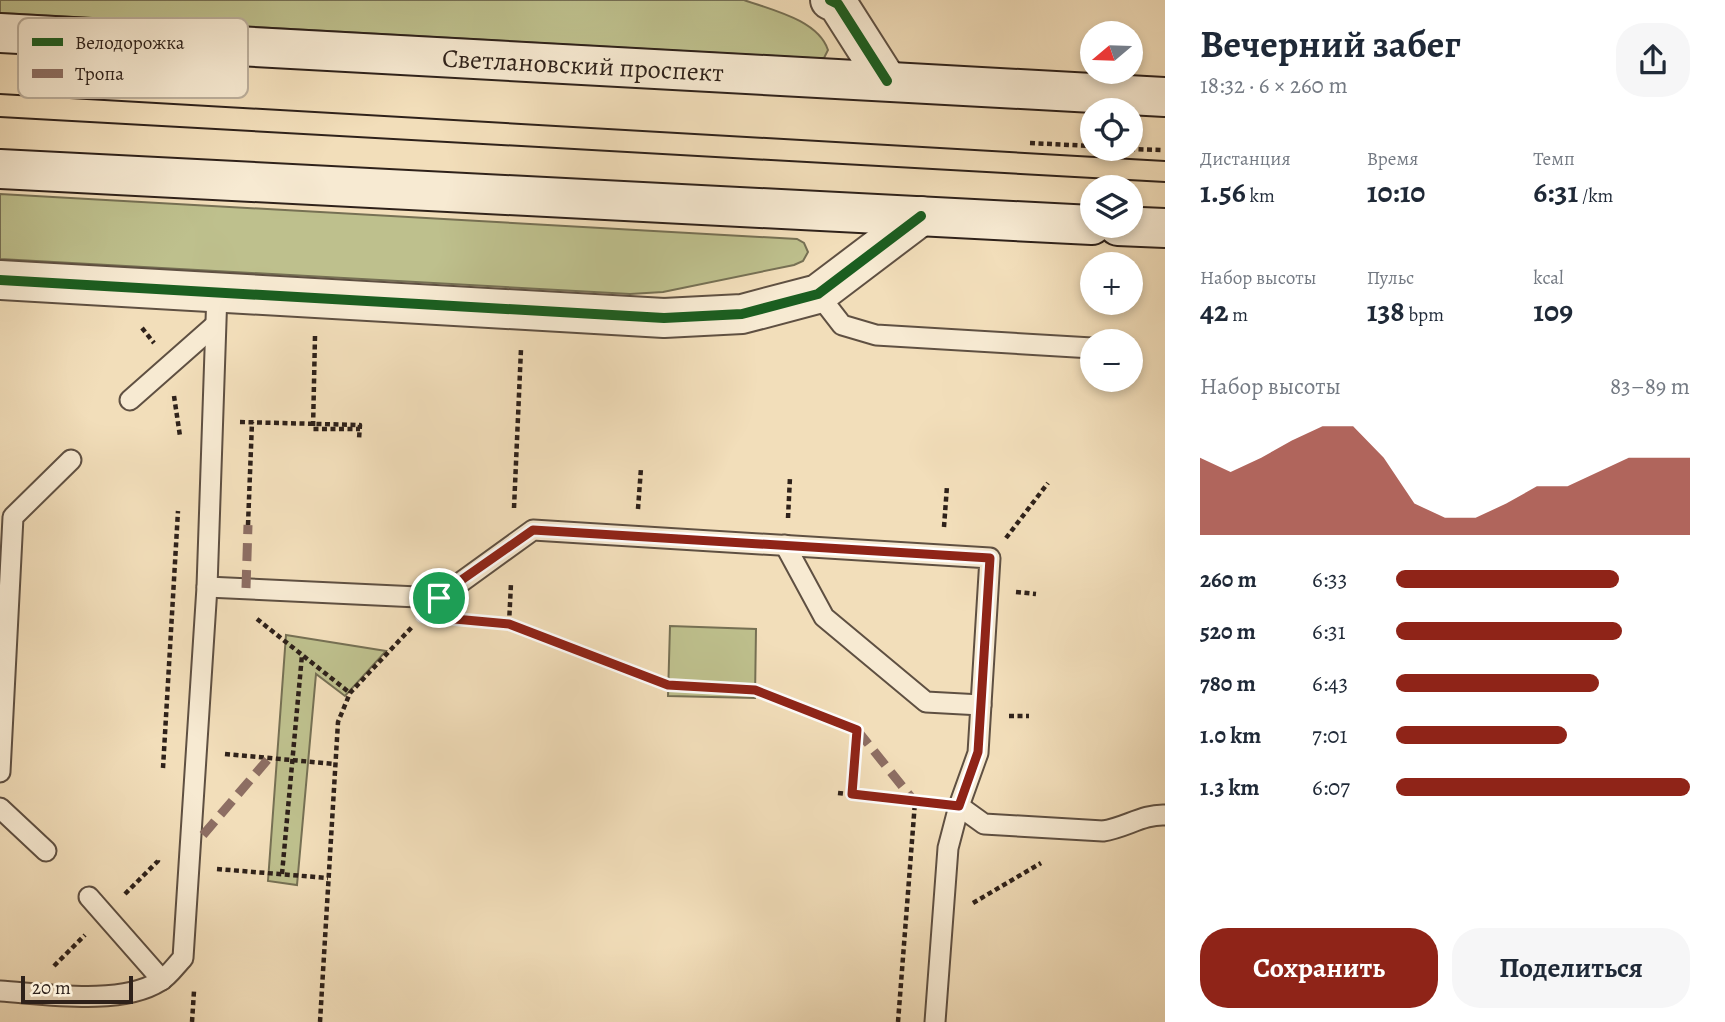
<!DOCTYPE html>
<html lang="ru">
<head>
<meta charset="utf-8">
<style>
	:root { --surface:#fff; --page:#f6f6f7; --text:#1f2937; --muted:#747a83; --accent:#8f2418 }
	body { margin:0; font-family:Alegreya,serif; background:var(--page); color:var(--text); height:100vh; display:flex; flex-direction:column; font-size:26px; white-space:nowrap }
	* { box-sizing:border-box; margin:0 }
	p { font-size:23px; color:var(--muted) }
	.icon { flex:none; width:38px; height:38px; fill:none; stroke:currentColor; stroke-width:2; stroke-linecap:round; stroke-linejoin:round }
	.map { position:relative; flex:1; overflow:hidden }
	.sheet { display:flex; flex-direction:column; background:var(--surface); width:560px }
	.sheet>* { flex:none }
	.needle { width:46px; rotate:251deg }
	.tools { position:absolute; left:1080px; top:21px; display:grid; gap:14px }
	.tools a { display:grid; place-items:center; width:63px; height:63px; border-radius:50%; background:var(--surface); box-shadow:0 4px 10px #0003; font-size:35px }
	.scale { position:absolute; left:21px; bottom:18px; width:112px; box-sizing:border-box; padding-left:7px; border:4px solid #2e211a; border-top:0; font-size:19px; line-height:24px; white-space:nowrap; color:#2e211a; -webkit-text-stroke:5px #f7ead2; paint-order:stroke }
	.pin { position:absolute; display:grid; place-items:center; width:60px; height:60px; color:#fff; margin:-30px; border:4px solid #fff; border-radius:50%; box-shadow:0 2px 7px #0007 }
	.round { display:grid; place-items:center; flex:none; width:74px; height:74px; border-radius:28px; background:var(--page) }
	.headline { display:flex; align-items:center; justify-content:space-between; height:119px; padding:0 35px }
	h1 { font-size:38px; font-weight:600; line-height:52px }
	.metrics { display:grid; grid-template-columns:repeat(3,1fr); gap:10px; height:119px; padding:7px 35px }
	.metrics div { display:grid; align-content:center }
	.metrics b { font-size:30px; font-weight:600 }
	.metrics small { font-size:19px; font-weight:400 }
	.metrics p { font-size:19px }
	.chart { height:196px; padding:14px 35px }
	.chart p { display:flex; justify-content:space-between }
	.chart svg { width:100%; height:126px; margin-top:7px; fill:var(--accent); opacity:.7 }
	.button { display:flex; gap:14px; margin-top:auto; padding:14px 35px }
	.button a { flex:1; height:80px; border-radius:28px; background:var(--accent); color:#fff; font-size:28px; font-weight:600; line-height:80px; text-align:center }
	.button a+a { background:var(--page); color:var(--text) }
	ul { padding:0 35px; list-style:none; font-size:23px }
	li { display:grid; grid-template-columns:112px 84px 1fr; align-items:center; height:52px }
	li i { height:18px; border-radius:9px; background:var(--accent) }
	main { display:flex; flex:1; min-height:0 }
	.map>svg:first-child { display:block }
	.green { fill:#bec08d; stroke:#767054; stroke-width:2 }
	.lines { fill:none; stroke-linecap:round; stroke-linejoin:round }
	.lane-casing { stroke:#5f5042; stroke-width:23 }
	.street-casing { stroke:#5f5042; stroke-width:42 }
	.secondary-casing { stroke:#2e211a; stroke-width:42 }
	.path { stroke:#2e211a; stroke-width:4.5; stroke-dasharray:5 3.5; stroke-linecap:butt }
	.lane { stroke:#f7ead2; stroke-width:19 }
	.street { stroke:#f7ead2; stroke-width:38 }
	.secondary { stroke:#f7ead2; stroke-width:38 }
	.tram { stroke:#2e211a; stroke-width:2 }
	.quiet { stroke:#8d6e63; stroke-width:9; stroke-dasharray:18 9; stroke-linecap:butt }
	.cycleway-casing { stroke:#f7ead2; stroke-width:15 }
	.cycleway { stroke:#1b5e20; stroke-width:10 }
	.route-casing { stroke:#fff; stroke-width:14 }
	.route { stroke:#8f2418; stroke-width:9 }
	.labels { text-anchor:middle; stroke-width:5; stroke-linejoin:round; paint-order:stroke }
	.street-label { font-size:26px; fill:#2e211a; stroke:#f7ead2 }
	.key { fill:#f7ead2; stroke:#bbae9b; stroke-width:2 }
	.key-label { font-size:19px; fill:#2e211a }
</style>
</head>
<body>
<main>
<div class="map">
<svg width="1165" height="1022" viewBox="0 0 1165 1022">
	<rect width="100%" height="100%" fill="#f2deba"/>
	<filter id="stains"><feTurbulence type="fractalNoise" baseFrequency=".00286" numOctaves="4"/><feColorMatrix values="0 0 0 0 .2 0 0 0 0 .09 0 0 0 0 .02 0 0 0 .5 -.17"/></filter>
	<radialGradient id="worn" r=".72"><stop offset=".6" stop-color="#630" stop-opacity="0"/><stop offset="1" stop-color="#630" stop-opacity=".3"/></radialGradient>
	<g class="green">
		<path d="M0,0h744c28,10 74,20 84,50l-4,8h-13l-811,-45z"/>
		<path d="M0,194l797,45 7,4 4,9 -5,9 -9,4 -131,27 -33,2 -630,-35z"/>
		<path d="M670,626l86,3 -1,69 -87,-2z"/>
		<path d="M286,635l100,16 -41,45 -29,-22 -19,211 -29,-4z"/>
	</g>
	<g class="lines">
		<g class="lane-casing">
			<g id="lane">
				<path d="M818,294l24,31 34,10 216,13"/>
				<path d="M130,400l85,-75"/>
				<path d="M785,545l39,72 102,85 55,3"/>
				<path d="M207,587l232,11 94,-68 457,28 -12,195 -19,53 -11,42 -13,174"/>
				<path d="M0,772l13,-255 58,-57"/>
				<path d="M959,806l25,18 119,7c22,-3 40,-17 62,-16"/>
				<path d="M0,808l46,43"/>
				<path d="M89,897l73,83"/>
				<path d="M0,991c46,3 121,15 160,-10 9,-5 16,-16 23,-23l24,-371 10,-295"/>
			</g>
		</g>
		<g class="street-casing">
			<g id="street">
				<path d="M830,0l8,4 49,77"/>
				<path d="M0,280l664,38 78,-4 76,-20 103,-78"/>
			</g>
		</g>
		<g class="secondary-casing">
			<g id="secondary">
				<path d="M0,33l1165,64"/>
				<path d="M0,169l1092,56"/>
				<path d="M1118,226l47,2"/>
			</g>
		</g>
		<g class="path">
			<path d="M1030,143l62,3"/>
			<path d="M1130,149l31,1"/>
			<path d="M142,328l12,15"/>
			<path d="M315,336l-2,93h47"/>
			<path d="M174,396l6,40"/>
			<path d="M240,422l120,3 -1,14"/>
			<path d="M514,508l7,-159"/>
			<path d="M638,509l3,-41"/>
			<path d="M788,518l2,-41"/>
			<path d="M248,525l4,-103"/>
			<path d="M944,527l3,-41"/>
			<path d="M1006,538l42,-55"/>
			<path d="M1016,592l20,2"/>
			<path d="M257,619l93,74"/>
			<path d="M458,619l51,5 159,61 87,5 102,40 -5,64"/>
			<path d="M509,624l2,-41"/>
			<path d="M1009,716h20"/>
			<path d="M225,754l110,10"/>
			<path d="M163,768l15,-257"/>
			<path d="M838,793l77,9"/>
			<path d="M217,869l111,9"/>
			<path d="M282,874l20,-219"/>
			<path d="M125,894l33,-33v-4"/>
			<path d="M973,903l68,-40"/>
			<path d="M54,966l31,-31"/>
			<path d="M192,1022l2,-31"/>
			<path d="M320,1022l18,-300 12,-29 62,-66"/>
			<path d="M898,1022l17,-220 16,1"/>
		</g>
		<use href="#lane" class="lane"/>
		<use href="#street" class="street"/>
		<use href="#secondary" class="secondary"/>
		<g class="tram">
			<path d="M0,94l1165,67"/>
			<path d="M0,117l1165,65"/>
		</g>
		<g class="quiet">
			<path d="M246,588l2,-63"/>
			<path d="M857,730l58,72"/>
			<path d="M203,835l66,-77"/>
		</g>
		<g class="cycleway-casing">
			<g id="cycleway">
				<path d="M830,0l8,4 49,77"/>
				<path d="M0,280l664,38 78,-4 76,-20 103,-78"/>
			</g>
		</g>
		<use href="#cycleway" class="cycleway"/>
	</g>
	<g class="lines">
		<g class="route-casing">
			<path id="route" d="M533,530l457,28 -12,194 -19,54 -107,-12 5,-64 -102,-40 -87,-5 -159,-61 -87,-8 28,-28z"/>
		</g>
		<use href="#route" class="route"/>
	</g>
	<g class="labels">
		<g class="street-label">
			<text transform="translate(583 65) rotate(3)" y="9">Светлановский проспект</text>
		</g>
	</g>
	<rect x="18" y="18" width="230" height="80" rx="10" class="key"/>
	<rect x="32" y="38" width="31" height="8" fill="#1b5e20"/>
	<rect x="32" y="69" width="31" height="9" fill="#8d6e63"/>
	<g class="key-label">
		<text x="75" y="49">Велодорожка</text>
		<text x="75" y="80">Тропа</text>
	</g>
	<rect width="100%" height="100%" filter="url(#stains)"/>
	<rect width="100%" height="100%" fill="url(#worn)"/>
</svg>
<div class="tools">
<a><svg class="needle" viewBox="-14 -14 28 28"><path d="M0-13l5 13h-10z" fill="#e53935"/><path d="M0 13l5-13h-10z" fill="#747a83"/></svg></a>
<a><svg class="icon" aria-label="locate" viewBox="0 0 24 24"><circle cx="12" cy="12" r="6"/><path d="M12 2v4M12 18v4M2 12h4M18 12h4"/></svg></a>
<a><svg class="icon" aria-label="layers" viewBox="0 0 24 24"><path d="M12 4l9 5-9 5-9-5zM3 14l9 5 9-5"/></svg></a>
<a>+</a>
<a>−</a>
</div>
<div class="scale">20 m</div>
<div class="pin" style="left:439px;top:598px;background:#1e9e55"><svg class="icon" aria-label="arrive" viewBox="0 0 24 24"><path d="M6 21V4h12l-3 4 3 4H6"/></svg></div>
</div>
<section class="sheet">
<div class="headline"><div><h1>Вечерний забег</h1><p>18:32 · 6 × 260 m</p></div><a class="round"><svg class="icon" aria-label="share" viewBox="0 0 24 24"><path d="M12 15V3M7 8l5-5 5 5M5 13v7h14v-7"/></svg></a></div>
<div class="metrics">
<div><p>Дистанция</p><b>1.56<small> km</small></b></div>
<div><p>Время</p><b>10:10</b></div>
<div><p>Темп</p><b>6:31<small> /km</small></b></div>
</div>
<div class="metrics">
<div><p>Набор высоты</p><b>42<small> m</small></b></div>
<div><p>Пульс</p><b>138<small> bpm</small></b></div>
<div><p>kcal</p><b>109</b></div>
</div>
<div class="chart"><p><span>Набор высоты</span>83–89 m</p>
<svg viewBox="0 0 160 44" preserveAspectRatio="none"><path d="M0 44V17L10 22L20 17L30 11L40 6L50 6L60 17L70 33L80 38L90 38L100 33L110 27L120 27L130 22L140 17L150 17L160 17V44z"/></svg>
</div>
<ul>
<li><b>260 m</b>6:33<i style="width:76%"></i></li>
<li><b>520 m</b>6:31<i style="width:77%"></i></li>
<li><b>780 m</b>6:43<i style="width:69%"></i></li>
<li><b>1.0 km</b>7:01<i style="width:58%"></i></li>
<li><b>1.3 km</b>6:07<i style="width:100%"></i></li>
</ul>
<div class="button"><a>Сохранить</a><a>Поделиться</a></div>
</section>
</main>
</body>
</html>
